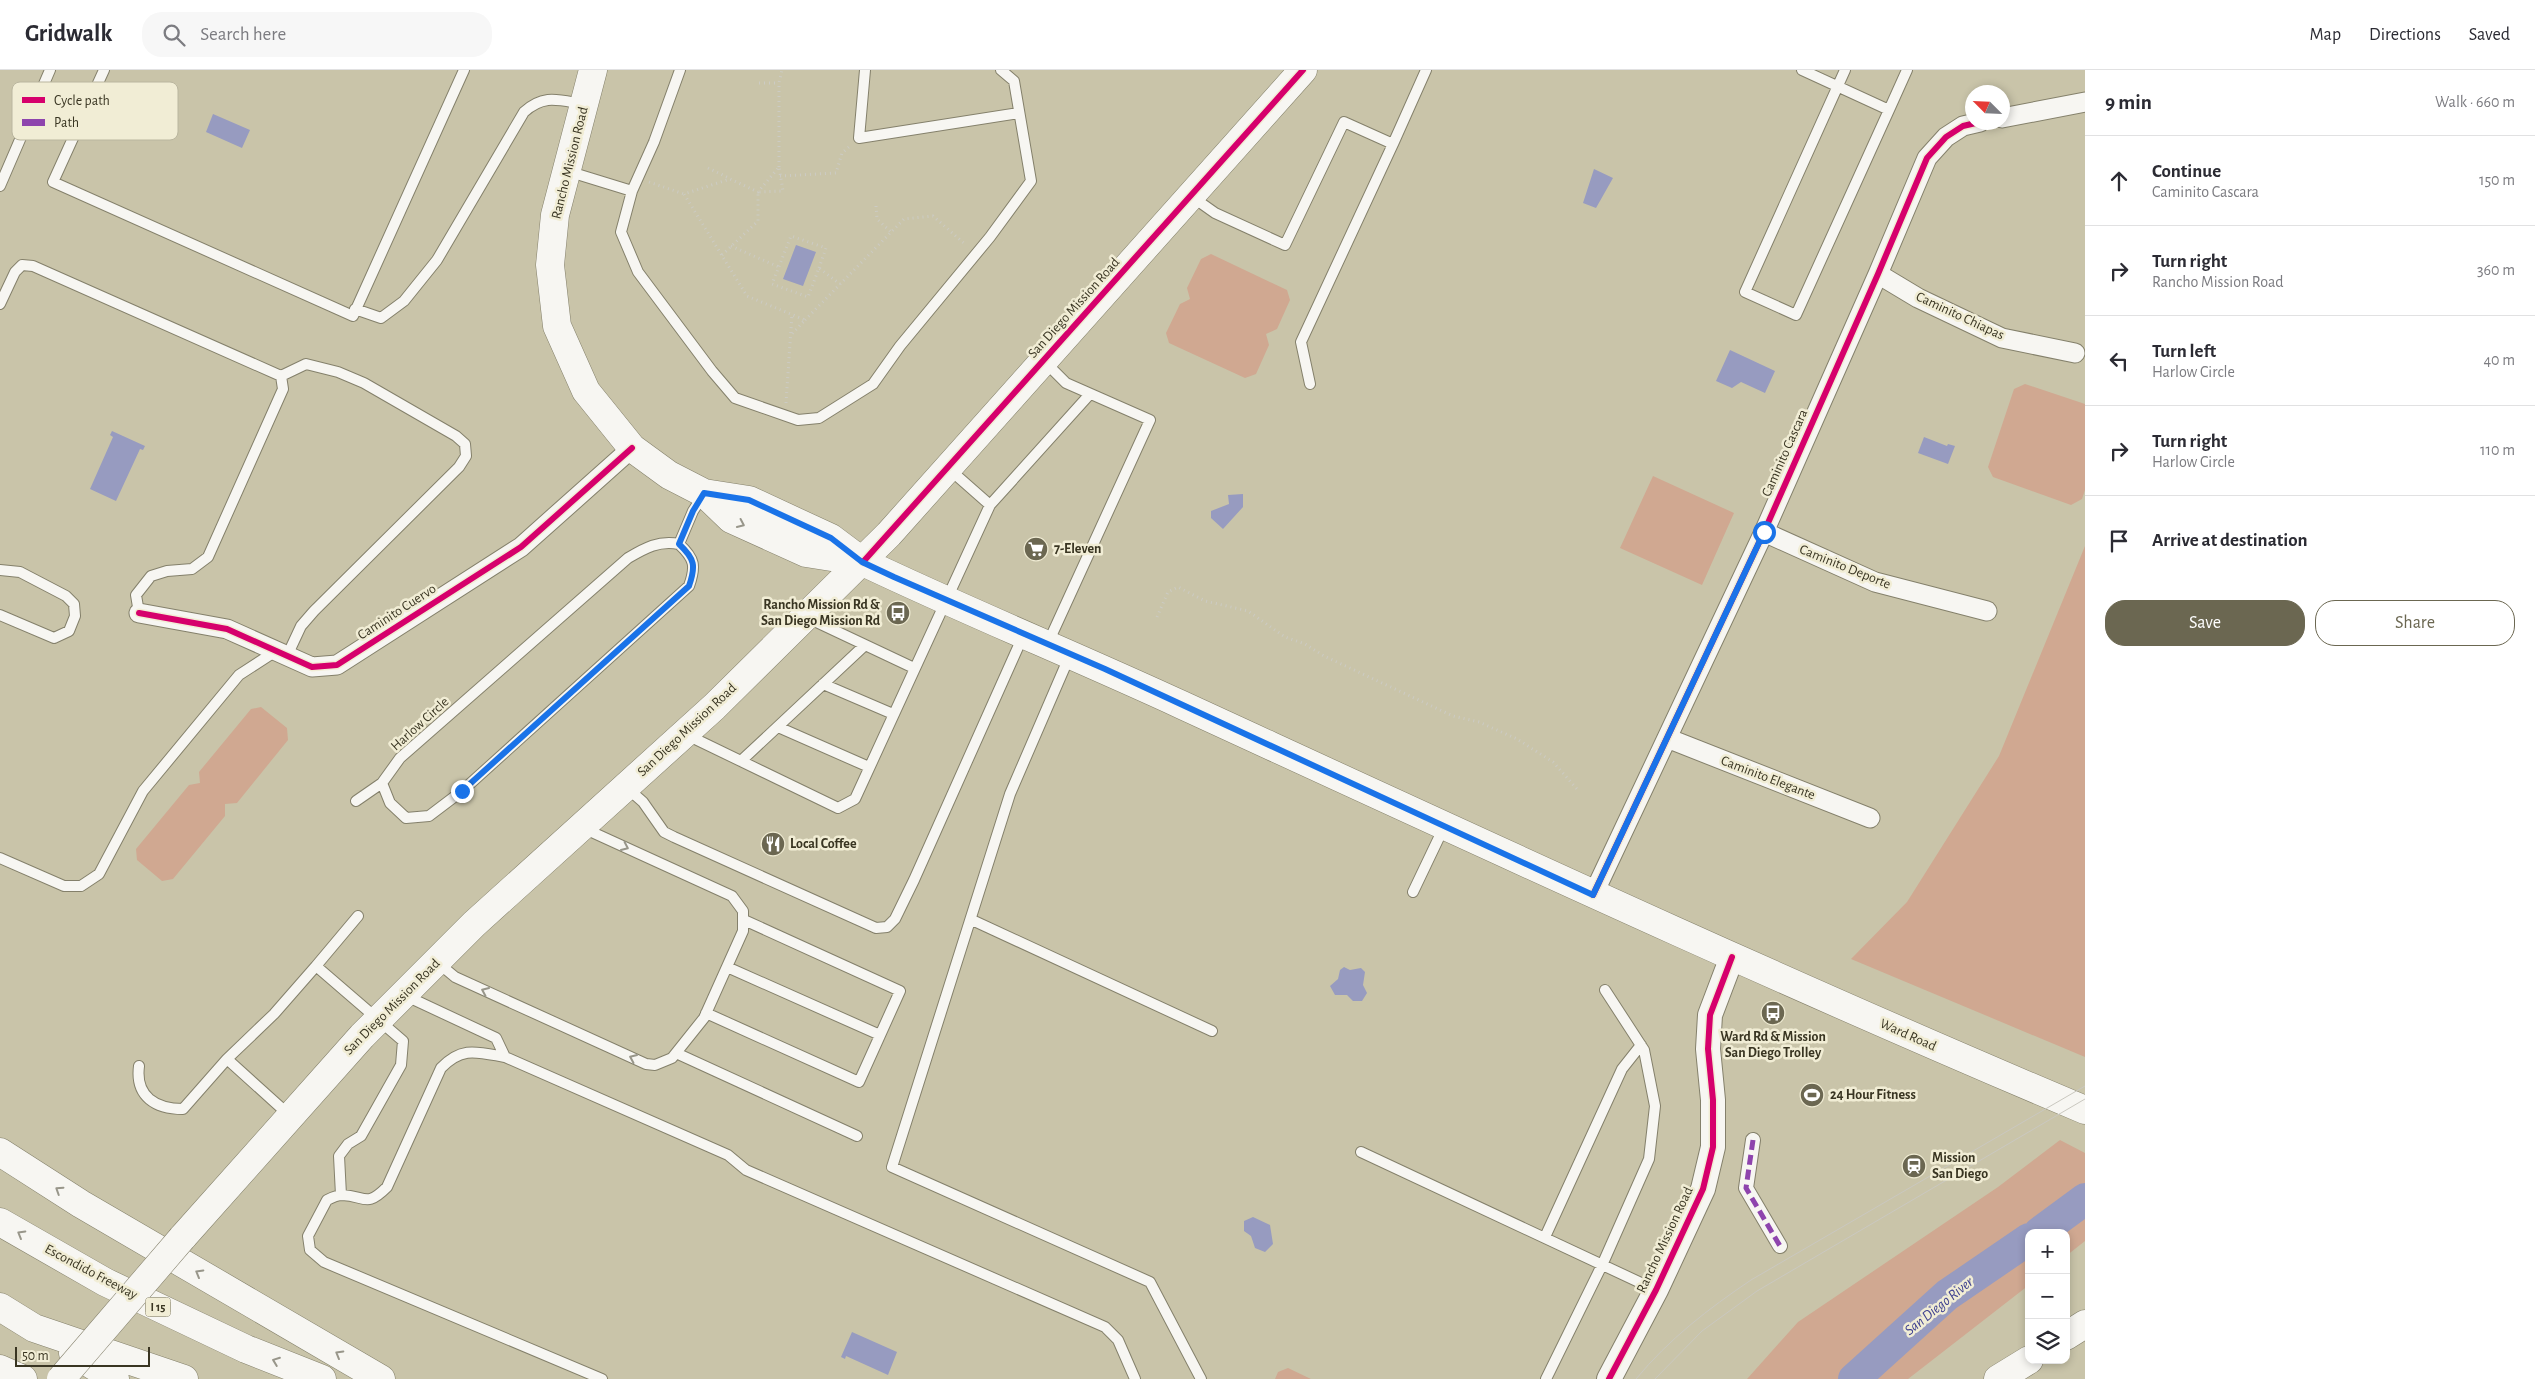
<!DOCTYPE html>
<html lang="en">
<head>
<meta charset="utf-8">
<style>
  body { margin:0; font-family:"Alegreya Sans",sans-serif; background:#f7f7f7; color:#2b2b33 }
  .controls { position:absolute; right:15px; bottom:15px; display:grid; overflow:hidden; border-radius:10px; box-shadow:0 2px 8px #0003 }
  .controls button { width:45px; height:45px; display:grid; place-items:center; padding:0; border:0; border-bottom:1px solid #e1e1e2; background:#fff; color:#2b2b33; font:25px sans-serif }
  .compass { position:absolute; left:1965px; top:15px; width:45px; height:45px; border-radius:50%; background:#fff; box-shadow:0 2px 8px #0003; rotate:294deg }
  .scale { position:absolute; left:15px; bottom:12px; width:135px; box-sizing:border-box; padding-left:5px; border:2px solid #393522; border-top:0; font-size:14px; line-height:18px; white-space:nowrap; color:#393522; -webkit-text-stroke:4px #f1edd5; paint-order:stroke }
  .stop { position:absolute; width:15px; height:15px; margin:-11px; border:4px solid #1a73e8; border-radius:50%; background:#fff }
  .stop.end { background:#1a73e8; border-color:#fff; box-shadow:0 1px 5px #0008 }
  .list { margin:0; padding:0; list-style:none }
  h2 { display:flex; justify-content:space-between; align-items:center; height:65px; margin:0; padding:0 20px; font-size:21px }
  h2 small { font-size:16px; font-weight:400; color:#7c7c81 }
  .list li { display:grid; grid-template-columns:32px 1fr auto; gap:15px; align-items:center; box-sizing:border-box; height:90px; padding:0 20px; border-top:1px solid #e1e1e2 }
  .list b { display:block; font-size:19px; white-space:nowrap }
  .list p { margin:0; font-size:16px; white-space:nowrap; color:#7c7c81 }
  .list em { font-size:16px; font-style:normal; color:#7c7c81 }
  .actions { display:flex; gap:10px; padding:15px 20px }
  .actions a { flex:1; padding:11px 0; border:1px solid #6b6751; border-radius:20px; text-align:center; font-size:18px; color:#6b6751 }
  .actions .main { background:#6b6751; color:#fff }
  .icon { flex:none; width:28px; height:28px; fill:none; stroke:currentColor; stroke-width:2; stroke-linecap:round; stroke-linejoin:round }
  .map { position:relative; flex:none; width:2085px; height:1309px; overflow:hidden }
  header { display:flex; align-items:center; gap:30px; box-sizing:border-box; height:70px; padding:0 25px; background:#fff; border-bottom:1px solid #e1e1e2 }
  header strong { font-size:24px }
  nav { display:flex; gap:28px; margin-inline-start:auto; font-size:18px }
  .search { width:350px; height:45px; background:#f7f7f7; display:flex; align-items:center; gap:12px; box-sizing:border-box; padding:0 18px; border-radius:20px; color:#7c7c81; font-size:19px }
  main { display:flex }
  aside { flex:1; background:#fff }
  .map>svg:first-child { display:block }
  .green { fill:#d0a891 }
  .water { fill:#979bc0 }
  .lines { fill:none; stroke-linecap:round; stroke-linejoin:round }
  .river { stroke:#979bc0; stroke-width:32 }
  .service-casing { stroke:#84806b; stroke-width:12 }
  .pedestrian-casing { stroke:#84806b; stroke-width:16 }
  .minor-casing { stroke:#84806b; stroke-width:21 }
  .tertiary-casing { stroke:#84806b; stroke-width:26 }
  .secondary-casing { stroke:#84806b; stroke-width:29 }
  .motorway-casing { stroke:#84806b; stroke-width:29 }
  .path { stroke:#cccbc3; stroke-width:3; stroke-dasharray:1 4; stroke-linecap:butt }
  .service { stroke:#f7f6f2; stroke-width:10 }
  .pedestrian { stroke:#f7f6f2; stroke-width:14 }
  .minor { stroke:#f7f6f2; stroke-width:19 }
  .tertiary { stroke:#f7f6f2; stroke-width:24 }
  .secondary { stroke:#f7f6f2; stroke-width:28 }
  .motorway { stroke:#f7f6f2; stroke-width:28 }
  .tram { stroke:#cac8c0; stroke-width:1 }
  .secondary-bridge-casing { stroke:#84806b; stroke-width:29; stroke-linecap:butt }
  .secondary-bridge { stroke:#f7f6f2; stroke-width:28 }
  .quiet { stroke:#8e44ad; stroke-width:5; stroke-dasharray:10 5; stroke-linecap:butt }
  .cycleway-casing { stroke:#f1edd5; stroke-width:9 }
  .cycleway { stroke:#d6006c; stroke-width:6 }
  .oneway { stroke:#98968a }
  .route { stroke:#1a73e8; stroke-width:6 }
  .labels { text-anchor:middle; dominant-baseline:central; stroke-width:5; stroke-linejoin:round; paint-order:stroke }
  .shield { fill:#f1edd5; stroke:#706c58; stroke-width:1 }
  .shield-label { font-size:12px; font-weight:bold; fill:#393522 }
  .street-label { font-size:14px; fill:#393522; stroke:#f1edd5 }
  .poi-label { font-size:14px; font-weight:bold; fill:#393522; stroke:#f1edd5; text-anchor:start }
  .water-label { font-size:15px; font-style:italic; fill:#3e408f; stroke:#f1edd5 }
  .key { fill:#f1edd5; stroke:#bab69f; stroke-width:1 }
  .key-label { font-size:14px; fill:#393522 }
</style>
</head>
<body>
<header>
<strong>Gridwalk</strong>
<div class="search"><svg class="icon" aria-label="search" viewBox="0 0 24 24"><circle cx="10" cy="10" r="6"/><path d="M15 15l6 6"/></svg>Search here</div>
<nav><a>Map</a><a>Directions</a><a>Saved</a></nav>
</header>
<main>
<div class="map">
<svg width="2085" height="1309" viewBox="0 0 2085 1309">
  <rect width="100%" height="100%" fill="#c9c4a9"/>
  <!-- green -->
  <path class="green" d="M1211 184 1287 220 1290 230 1277 259 1266 264 1269 275 1256 304 1245 308 1169 273 1166 263 1180 234 1190 229 1187 218 1201 189Z
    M2025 314 2085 334V420L2082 429 2071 435 1993 407 1988 397 2014 319Z
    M1653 406 1734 443 1702 515 1620 478Z
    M2085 476V987L1851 889 1907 832 1999 686Z
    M261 637 287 658 288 670 237 733 225 734V746L173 809 162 811 137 790 136 779 189 715 200 713 199 702 251 639Z
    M2060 1070 2085 1083V1171L2066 1186V1163H2029V1215L1908 1309H1747L1798 1252 1998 1117Z
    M1288 1298 1311 1309H1275L1278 1302Z"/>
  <!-- water -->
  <path class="water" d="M213 44 250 60 242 78 206 62Z
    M1594 99 1613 108 1596 138 1583 133Z
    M796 175 816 182 803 216 783 209Z
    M1730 280 1775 301 1765 323 1741 312 1732 318 1716 311Z
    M112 361 145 376 143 380 140 379 116 431 90 419 113 367 110 365Z
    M1924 367 1947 376 1948 374 1955 376 1948 394 1918 383Z
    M1243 424V437L1223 459 1211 448V441L1229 434 1228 425Z
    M1344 897 1350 900 1361 898 1365 902 1363 915 1367 923 1362 931H1353L1347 925H1335L1330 916 1338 909 1340 900Z
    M1253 1147 1270 1155 1273 1174 1265 1182 1255 1178 1251 1166 1244 1161V1151Z
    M852 1262 897 1282 888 1305 846 1286 845 1289 841 1287Z"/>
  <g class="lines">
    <!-- river -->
    <path class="river" d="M2039 1163 2085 1129
      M1854 1309 1947 1225 2029 1169"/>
    <!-- service casing -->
    <g class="service-casing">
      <path id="service" d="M104 0 53 112 353 246 464 0
        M680 0 654 72 632 121 621 162 638 202 712 301 735 328 798 350 819 348 873 314 900 276 990 167 1031 111 1014 11 1001 0
        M865 0 859 68 1019 43
        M1802 0 1889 40 1907 0
        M1845 0 1745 222 1796 245 1889 40
        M1393 74 1426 0
        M567 101 632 121
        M0 116 50 0
        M1191 126 1215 143 1285 175 1344 52 1393 74 1301 272 1310 314
        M0 234 15 202 22 195 33 196 281 306 283 319 208 487 192 499 167 501 151 506 136 525 139 543
        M355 239 381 248 404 231 437 190 524 42C544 24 558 30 583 34
        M1044 291 1066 313 1150 350 1048 573
        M281 306 306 294 338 302 364 313 456 366 465 374 466 386 459 397 314 541 301 556 287 586
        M948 398 990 435 1090 324
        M679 474C695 489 696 496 689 516L462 721 429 746 406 748 390 733 382 713 400 688 628 488C645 478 659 470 679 474L693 441 704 424
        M0 500 20 502 66 526 74 534 75 546 69 561 54 568 0 545
        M808 548 914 598
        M1070 585 1010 724 892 1097 1150 1212 1201 1309
        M823 614 893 644
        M778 657 869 697
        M687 665 838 738 855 729 990 435
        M741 691 865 575
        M626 717 643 732 664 762 674 767 876 858 887 857 895 849 914 810 1023 566
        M356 731 382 713
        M0 788 64 816H81L99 804 143 721 239 605 276 581
        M1413 822 1444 757
        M972 850 1212 961
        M437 892 455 907 646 994 655 995 672 988 704 948 743 861V841L732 826 583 758
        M316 896 358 846
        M727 897 880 965
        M404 925 496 968 505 987
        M706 943 859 1012 900 921 744 850
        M676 983 857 1066
        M227 989 274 944 316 896 403 971 401 995 361 1066 348 1074 339 1086 341 1125
        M139 996C135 1027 156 1039 183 1039L227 989 289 1045
        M1361 1082 1656 1220
        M1545 1167 1622 999 1641 975
        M602 1309 324 1192 310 1180 308 1166 327 1130C331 1128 338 1125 342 1125 366 1126 366 1138 387 1117L441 998C462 976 477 982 505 987L728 1085 746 1100 1105 1257 1118 1270 1135 1309
        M1546 1309 1603 1193 1649 1089 1655 1036 1644 980 1605 920"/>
    </g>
    <!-- pedestrian casing -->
    <g class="pedestrian-casing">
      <path id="pedestrian" d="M1753 1070 1746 1118 1780 1176"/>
    </g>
    <!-- minor casing -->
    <g class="minor-casing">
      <path id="minor" d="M2002 48 2085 32
        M1878 204 1918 228 2002 268 2075 283
        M1764 462 1875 512 1987 541
        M139 543 227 559 312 597 337 595 521 477 632 378
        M1667 668 1870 748
        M1593 825 1764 462 1878 204 1927 88 1946 67 1963 56 1980 52"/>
    </g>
    <!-- tertiary casing -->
    <g class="tertiary-casing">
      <path id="tertiary" d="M1609 1309 1656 1220 1703 1119 1713 1077V1030L1708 979 1710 945 1732 887"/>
    </g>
    <!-- secondary casing -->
    <g class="secondary-casing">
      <path id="secondary" d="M593 0 555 145 550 195 557 256 586 321 632 378 669 405 704 423 731 449 806 483 863 492 831 468 749 430 704 423
        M863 492C968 542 1076 586 1182 635 1482 773 1781 912 2085 1040
        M182 1168 362 966 474 854 714 637 889 464 1303 0
        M2066 1266 2085 1254
        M1998 1309 2029 1290"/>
    </g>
    <!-- motorway casing -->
    <g class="motorway-casing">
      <path id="motorway" d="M0 1082 81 1134 381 1309
        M0 1152 105 1212 246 1279 322 1309
        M0 1237 34 1258 184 1309
        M73 1283 115 1309
        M0 1299 23 1309"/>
    </g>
    <!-- path -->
    <path class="path" d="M759 13H779
      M779 97V13L782 0
      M708 98 729 108
      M780 106 836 103 842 83 850 76
      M649 112 684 124
      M876 136 877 149 891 162
      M731 176 779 197
      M722 185 758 151V122L783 121 779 97 758 122 730 109 684 124 747 226 805 250 790 266
      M819 198 826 178 791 166 772 214 808 227 819 198 840 214
      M805 250 904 149 933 146 966 175
      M786 333 792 244
      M1157 547 1168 522 1178 517 1205 531 1248 541 1285 567 1305 574 1324 586 1453 646 1479 652 1517 669 1553 692 1577 719"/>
    <!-- service -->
    <use href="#service" class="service"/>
    <!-- pedestrian -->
    <use href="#pedestrian" class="pedestrian"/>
    <!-- minor -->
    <use href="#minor" class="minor"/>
    <!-- tertiary -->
    <use href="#tertiary" class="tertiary"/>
    <!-- secondary -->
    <use href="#secondary" class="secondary"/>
    <!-- motorway -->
    <use href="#motorway" class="motorway"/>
    <!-- tram -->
    <path class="tram" d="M1636 1309C1669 1269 1708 1239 1751 1210L2085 1016
      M1655 1309 1702 1261 1757 1221 2085 1029"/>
    <!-- secondary-bridge casing -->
    <g class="secondary-bridge-casing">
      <path id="secondary-bridge" d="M61 1309 182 1168"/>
    </g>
    <!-- secondary-bridge -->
    <use href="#secondary-bridge" class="secondary-bridge"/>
    <!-- quiet -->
    <path class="quiet" d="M1753 1070 1746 1118 1780 1176"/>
    <!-- cycleway casing -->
    <g class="cycleway-casing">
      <path id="cycleway" d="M863 492 1303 0
        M139 543 227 559 312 597 337 595 521 477 632 378
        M1593 825 1764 462 1878 204 1927 88 1946 67 1963 56 1980 52
        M1609 1309 1656 1220 1703 1119 1713 1077V1030L1708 979 1710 945 1732 887"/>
    </g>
    <!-- cycleway -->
    <use href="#cycleway" class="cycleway"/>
  </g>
  <!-- one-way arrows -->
  <defs><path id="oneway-chevron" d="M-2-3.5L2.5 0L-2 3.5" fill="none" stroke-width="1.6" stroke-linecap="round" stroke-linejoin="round" transform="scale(1.25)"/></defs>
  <g class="oneway">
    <use href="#oneway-chevron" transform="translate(741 454) rotate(25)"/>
    <use href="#oneway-chevron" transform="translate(625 777) rotate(25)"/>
    <use href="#oneway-chevron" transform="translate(485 921) rotate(-156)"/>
    <use href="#oneway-chevron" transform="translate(633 988) rotate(-156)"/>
    <use href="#oneway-chevron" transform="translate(59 1120) rotate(-147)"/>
    <use href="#oneway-chevron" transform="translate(21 1164) rotate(-150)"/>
    <use href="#oneway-chevron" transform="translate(199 1203) rotate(-150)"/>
    <use href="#oneway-chevron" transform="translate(339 1284) rotate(-150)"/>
    <use href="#oneway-chevron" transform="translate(276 1291) rotate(-159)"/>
  </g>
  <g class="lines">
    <!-- route -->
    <path class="route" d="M462 721 689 516C696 496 695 489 679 474L693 441 704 423 749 430 831 468 862 492 894 507 1105 599 1593 825 1764 462"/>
  </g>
  <!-- icons -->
  <defs>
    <g id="supermarket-disc" transform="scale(1.25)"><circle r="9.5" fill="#6b6751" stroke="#f1edd5"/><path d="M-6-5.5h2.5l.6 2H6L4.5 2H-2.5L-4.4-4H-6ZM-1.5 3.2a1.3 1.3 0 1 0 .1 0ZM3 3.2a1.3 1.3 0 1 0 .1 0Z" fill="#fff"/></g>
    <g id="bus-disc" transform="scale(1.25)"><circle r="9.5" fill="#6b6751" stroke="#f1edd5"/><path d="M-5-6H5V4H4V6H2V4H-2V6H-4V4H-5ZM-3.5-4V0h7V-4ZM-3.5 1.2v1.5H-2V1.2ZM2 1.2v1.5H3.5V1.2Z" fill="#fff"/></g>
    <g id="restaurant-disc" transform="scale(1.25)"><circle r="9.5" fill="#6b6751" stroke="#f1edd5"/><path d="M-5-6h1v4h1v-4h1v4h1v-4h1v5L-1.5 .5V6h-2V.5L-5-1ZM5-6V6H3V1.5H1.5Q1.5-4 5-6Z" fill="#fff"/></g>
    <g id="stadium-disc" transform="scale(1.25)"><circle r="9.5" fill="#6b6751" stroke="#f1edd5"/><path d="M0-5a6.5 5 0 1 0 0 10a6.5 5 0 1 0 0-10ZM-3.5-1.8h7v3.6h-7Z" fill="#fff"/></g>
    <g id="station-disc" transform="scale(1.25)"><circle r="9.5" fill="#6b6751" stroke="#f1edd5"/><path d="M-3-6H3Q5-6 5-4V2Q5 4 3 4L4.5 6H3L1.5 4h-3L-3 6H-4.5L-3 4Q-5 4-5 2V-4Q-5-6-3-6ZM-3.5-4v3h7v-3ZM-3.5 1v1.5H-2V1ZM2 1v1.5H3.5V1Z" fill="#fff"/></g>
  </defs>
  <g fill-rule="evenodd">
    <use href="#supermarket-disc" x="1036" y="479"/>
    <use href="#bus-disc" x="898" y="543"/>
    <use href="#restaurant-disc" x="773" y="774"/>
    <use href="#bus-disc" x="1773" y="943"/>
    <use href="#stadium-disc" x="1812" y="1025"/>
    <use href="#station-disc" x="1914" y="1096"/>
  </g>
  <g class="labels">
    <!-- shield labels -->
    <rect class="shield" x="145.5" y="1227.5" width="25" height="19" rx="4"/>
    <g class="shield-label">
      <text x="158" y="1237">I 15</text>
    </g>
    <!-- street labels -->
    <g class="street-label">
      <text transform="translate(570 93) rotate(-76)">Rancho Mission Road</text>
      <text transform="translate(1074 238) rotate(-48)">San Diego Mission Road</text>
      <text transform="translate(1960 246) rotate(25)">Caminito Chiapas</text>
      <text transform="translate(1785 383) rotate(-66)">Caminito Cascara</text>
      <text transform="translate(1845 497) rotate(22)">Caminito Deporte</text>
      <text transform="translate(397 542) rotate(-33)">Caminito Cuervo</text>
      <text transform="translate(420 654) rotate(-42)">Harlow Circle</text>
      <text transform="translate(687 660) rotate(-43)">San Diego Mission Road</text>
      <text transform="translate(1768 708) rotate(21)">Caminito Elegante</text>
      <text transform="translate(392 937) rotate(-45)">San Diego Mission Road</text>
      <text transform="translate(1908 965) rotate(24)">Ward Road</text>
      <text transform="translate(1665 1170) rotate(-65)">Rancho Mission Road</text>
      <text transform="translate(91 1202) rotate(28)">Escondido Freeway</text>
    </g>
    <!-- poi labels -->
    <g class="poi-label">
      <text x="1054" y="479">7-Eleven</text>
      <text x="880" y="535" text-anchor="end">Rancho Mission Rd &amp;<tspan x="880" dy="16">San Diego Mission Rd</tspan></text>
      <text x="790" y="774">Local Coffee</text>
      <text x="1773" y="967" text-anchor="middle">Ward Rd &amp; Mission<tspan x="1773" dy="16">San Diego Trolley</tspan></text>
      <text x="1830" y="1025">24 Hour Fitness</text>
      <text x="1932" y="1088">Mission<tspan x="1932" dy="16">San Diego</tspan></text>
    </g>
    <!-- water labels -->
    <g class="water-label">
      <text transform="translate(1939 1236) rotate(-39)">San Diego River</text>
    </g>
  </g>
  <!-- legend -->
  <rect x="12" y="12" width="166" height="58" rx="8" class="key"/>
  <rect x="22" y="27" width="23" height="6" fill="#d6006c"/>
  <rect x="22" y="49" width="23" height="7" fill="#8e44ad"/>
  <g class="key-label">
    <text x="54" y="35">Cycle path</text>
    <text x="54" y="57">Path</text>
  </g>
</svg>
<div class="controls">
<button>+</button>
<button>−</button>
<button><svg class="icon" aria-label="layers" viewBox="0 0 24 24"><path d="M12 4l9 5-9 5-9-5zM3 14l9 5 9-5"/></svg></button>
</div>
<svg class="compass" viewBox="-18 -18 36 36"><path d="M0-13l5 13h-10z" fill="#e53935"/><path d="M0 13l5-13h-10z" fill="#7c7c81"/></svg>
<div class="scale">50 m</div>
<div class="stop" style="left:1764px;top:462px"></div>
<div class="stop end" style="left:462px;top:721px"></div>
</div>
<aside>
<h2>9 min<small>Walk · 660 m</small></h2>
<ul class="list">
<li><svg class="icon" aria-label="ahead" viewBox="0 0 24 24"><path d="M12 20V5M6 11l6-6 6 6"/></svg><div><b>Continue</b><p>Caminito Cascara</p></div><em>150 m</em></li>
<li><svg class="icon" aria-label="right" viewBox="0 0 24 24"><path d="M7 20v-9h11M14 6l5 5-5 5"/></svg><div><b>Turn right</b><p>Rancho Mission Road</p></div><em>360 m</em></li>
<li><svg class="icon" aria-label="left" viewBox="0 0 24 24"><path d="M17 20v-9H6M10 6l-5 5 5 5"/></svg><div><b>Turn left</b><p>Harlow Circle</p></div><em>40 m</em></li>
<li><svg class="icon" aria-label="right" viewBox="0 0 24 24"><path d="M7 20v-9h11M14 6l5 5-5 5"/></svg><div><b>Turn right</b><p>Harlow Circle</p></div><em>110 m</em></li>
<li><svg class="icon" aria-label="arrive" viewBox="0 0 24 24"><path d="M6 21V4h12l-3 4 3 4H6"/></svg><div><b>Arrive at destination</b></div></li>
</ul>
<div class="actions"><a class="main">Save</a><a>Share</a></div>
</aside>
</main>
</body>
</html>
